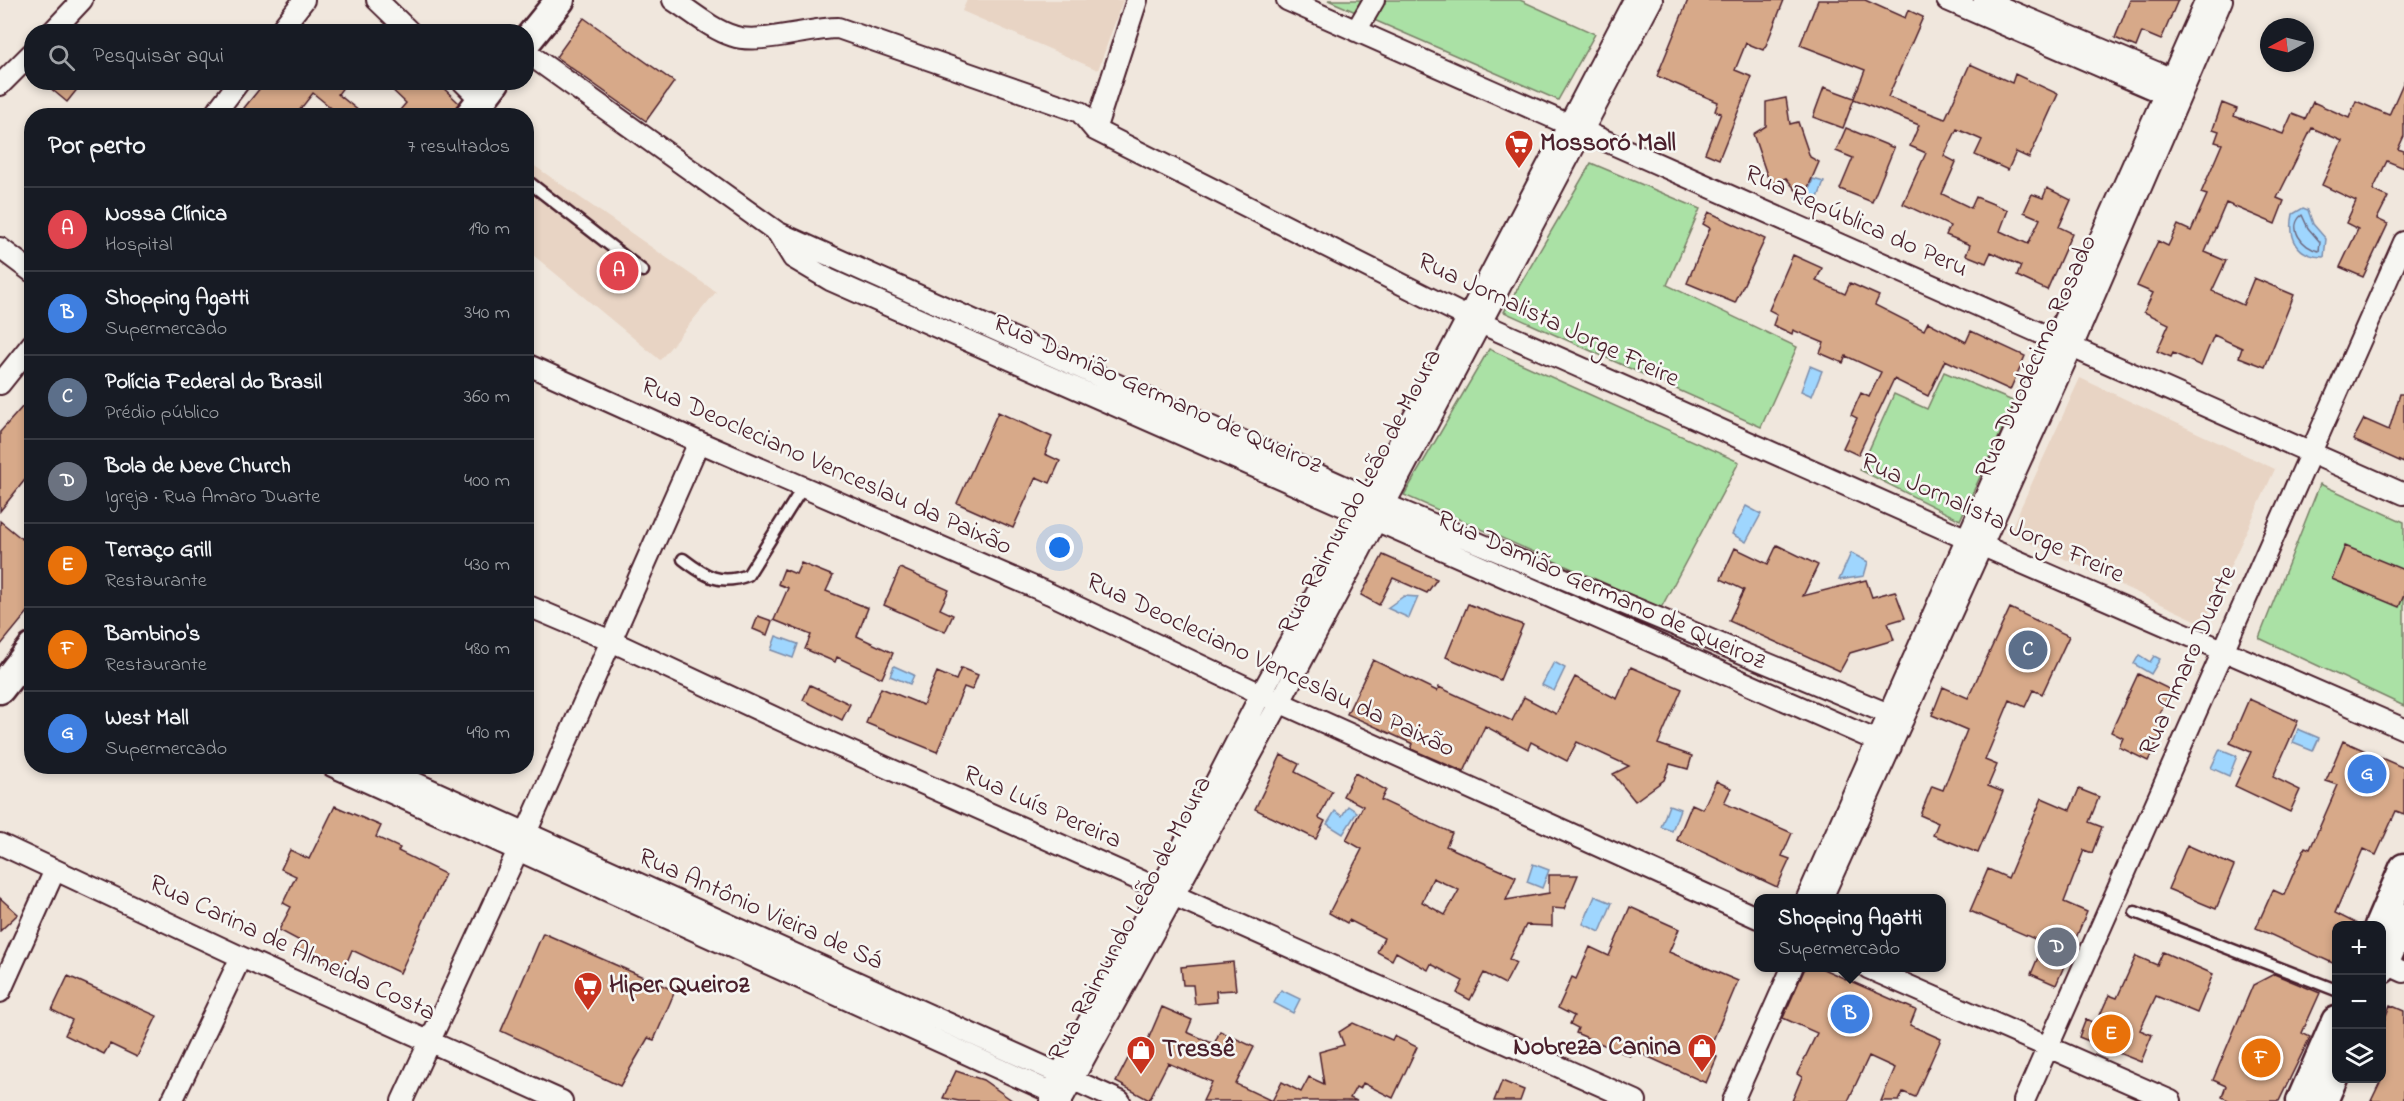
<!DOCTYPE html>
<html lang="pt">
<head>
<meta charset="utf-8">
<style>
  body { margin:0; font-family:"Indie Flower",sans-serif; background:#242831; color:#f1f3f6 }
  .controls { position:absolute; right:18px; bottom:18px; display:grid; overflow:hidden; border-radius:12px; box-shadow:0 3px 9px #0003 }
  .controls button { width:54px; height:54px; display:grid; place-items:center; padding:0; border:0; border-bottom:2px solid #363941; background:#171b24; color:#f1f3f6; font:30px sans-serif }
  .compass { position:absolute; left:2260px; top:18px; width:54px; height:54px; border-radius:50%; background:#171b24; box-shadow:0 3px 9px #0003; rotate:263deg }
  .you { position:absolute; left:1060px; top:548px; width:21px; height:21px; margin:-15px; border:4px solid #fff; border-radius:50%; background:#1a73e8; box-shadow:0 0 0 9px #1a73e833 }
  .badge { display:grid; place-items:center; width:39px; height:39px; border-radius:50%; background:#c8321e; color:#fff; font-size:20px; font-weight:700 }
  .pin { position:absolute; translate:-50% -50%; border:3px solid #fff; box-shadow:0 2px 6px #0006 }
  .popup { position:absolute; left:1754px; top:894px; width:192px; height:78px; box-sizing:border-box; display:grid; place-content:center; border-radius:12px; background:#171b24; filter:drop-shadow(0 2px 4px #0005); font-size:20px; white-space:nowrap; color:#9ea1a6 }
  .popup b { font-size:22px; color:#f1f3f6 }
  .popup::after { content:''; position:absolute; left:50%; top:100%; margin-left:-12px; border:12px solid transparent; border-top-color:#171b24 }
  .list { margin:0; padding:0; list-style:none }
  h2 { display:flex; justify-content:space-between; align-items:center; height:78px; margin:0; padding:0 24px; font-size:26px }
  h2 small { font-size:20px; font-weight:400; color:#9ea1a6 }
  .list li { display:grid; grid-template-columns:39px 1fr auto; gap:18px; align-items:center; box-sizing:border-box; height:84px; padding:0 24px; border-top:2px solid #363941 }
  .list b { display:block; font-size:22px; white-space:nowrap }
  .list p { margin:0; font-size:20px; white-space:nowrap; color:#9ea1a6 }
  .list em { font-size:20px; font-style:normal; color:#9ea1a6 }
  .icon { flex:none; width:33px; height:33px; fill:none; stroke:currentColor; stroke-width:2; stroke-linecap:round; stroke-linejoin:round }
  .map { position:relative; flex:none; width:2404px; height:1101px; overflow:hidden }
  .search { position:absolute; background:#171b24; box-shadow:0 3px 9px #0003; left:24px; top:24px; width:510px; height:66px; display:flex; align-items:center; gap:15px; box-sizing:border-box; padding:0 21px; border-radius:24px; color:#9ea1a6; font-size:22px }
  .panel { position:absolute; background:#171b24; box-shadow:0 3px 9px #0003; left:24px; top:108px; width:510px; height:666px; border-radius:24px }
  .map>svg:first-child { display:block }
  .built { fill:#e8d4c4 }
  .green { fill:#aae1a5; stroke:#7a8068; stroke-width:1.5 }
  .water { fill:#9fd6fe; stroke:#7d8daa; stroke-width:1.5 }
  .lines { fill:none; stroke-linecap:round; stroke-linejoin:round }
  .shore { stroke:#6c687f; stroke-width:1.5 }
  .building { fill:#d7a989; stroke:#4a1f2b; stroke-width:1.5; fill-rule:evenodd }
  .lane-casing { stroke:#4a1f2b; stroke-width:15 }
  .street-casing { stroke:#4a1f2b; stroke-width:24 }
  .secondary-casing { stroke:#4a1f2b; stroke-width:33 }
  .lane { stroke:#f6f6f2; stroke-width:10 }
  .street { stroke:#f6f6f2; stroke-width:20 }
  .secondary { stroke:#f6f6f2; stroke-width:28 }
  .labels { text-anchor:middle; dominant-baseline:central; stroke-width:5; stroke-linejoin:round; paint-order:stroke }
  .poi-label { font-size:26px; font-weight:bold; fill:#4a1f2b; stroke:#f6f6f2; text-anchor:start }
  .street-label { font-size:26px; fill:#4a1f2b; stroke:#f6f6f2 }
</style>
</head>
<body>
<div class="map">
<svg width="2404" height="1101" viewBox="0 0 2404 1101">
  <rect width="100%" height="100%" fill="#f0e7dd"/>
  <filter id="ink" filterUnits="userSpaceOnUse"><feTurbulence type="fractalNoise" baseFrequency=".0167" numOctaves="2"/><feDisplacementMap in="SourceGraphic" scale="12" xChannelSelector="R" yChannelSelector="G"/><feConvolveMatrix kernelMatrix="1 2 1 2 8 2 1 2 1" color-interpolation-filters="sRGB"/></filter>
  <g filter="url(#ink)">
    <!-- built -->
    <path class="built" d="M967 0H1123L1098 70 962 11Z
      M526 160 716 292 660 360 527 250Z
      M2080 378 2275 469 2204 624 2009 533Z"/>
    <!-- green -->
    <path class="green" d="M1328 0H1520L1595 34 1558 100Z
      M1591 163 1700 209 1667 285 1797 347 1761 427 1504 312Z
      M1489 349 1739 462 1661 608 1404 495Z
      M1944 372 2015 402 1960 520 1860 470 1894 394 1927 409Z
      M2320 484 2404 522V706L2259 638Z"/>
    <!-- water -->
    <path class="water" d="M1813 179 1824 182 1816 203 1806 199Z
      M2303 208 2308 210 2313 224 2326 239 2324 257C2297 257 2288 238 2293 214Z
      M1810 366 1822 371 1812 396 1801 391Z
      M1746 506 1761 514 1746 542 1732 534Z
      M1851 553 1868 562 1864 576 1839 580Z
      M1404 596 1418 597 1409 618 1387 608Z
      M776 636 798 644 793 658 771 650Z
      M2139 655 2150 662 2154 656 2160 659 2151 674 2134 664Z
      M1554 662 1565 668 1554 691 1542 685Z
      M894 666 914 675 910 684 890 676Z
      M2298 729 2319 738 2313 751 2293 743Z
      M2220 749 2237 756 2229 776 2211 768Z
      M1669 805 1680 809 1672 831 1661 827Z
      M1348 806 1357 812 1343 834 1327 824 1335 811 1342 816Z
      M1533 864 1549 870 1542 888 1527 882Z
      M1595 896 1612 903 1600 932 1583 924Z
      M1281 990 1300 999 1293 1013 1274 1003Z"/>
    <g class="lines">
      <!-- shore -->
      <path class="shore" d="M2302 215 2308 228 2320 242 2319 251C2302 248 2287 227 2302 215Z"/>
    </g>
    <!-- building -->
    <path class="building" d="M1688 0H1784L1765 48V46L1763 50 1746 43 1735 70 1752 77 1719 159 1705 153 1721 113 1715 111 1718 102 1657 76Z
      M1818 0H1865L1905 18 1908 10 1923 17 1888 97 1945 119 1970 64 2012 83 2015 74 2058 94 2029 158 2016 152 2008 170 1975 155 1982 140 1957 129 1944 156 1956 162 1942 194 1971 208 1976 197 2008 210 2000 231 2028 244 2040 219 2024 212 2032 194 2043 198 2047 188 2071 200 2059 227 2072 233 2047 290 2017 276 2021 266 1991 252 1986 263 1966 255 1970 245 1946 235 1950 226 1903 204 1926 153 1910 146 1919 125 1854 99 1843 128 1813 117 1824 87 1854 98 1865 70 1800 45Z
      M2130 0H2178L2161 40 2142 32 2136 47 2115 38Z
      M584 18 674 82 646 121 556 57Z
      M2404 81V136L2398 149 2404 151V168L2387 161 2373 190 2388 197 2377 219 2388 224 2363 277 2340 267 2358 229 2346 223 2356 201 2322 185 2342 141 2312 128 2277 198 2284 201 2275 224 2226 203 2205 252 2226 261 2212 291 2243 305 2254 278 2294 295 2265 367 2239 357 2242 348 2214 335 2201 366 2173 353 2171 357 2157 351 2169 324 2144 312 2153 293 2137 286 2158 241 2168 246 2178 225 2191 231 2207 195 2201 193 2222 144 2215 142 2219 131 2213 129 2222 103 2237 109 2234 116 2283 134 2292 114 2305 119 2313 102 2349 118 2356 101 2389 115Z
      M43 82H83L67 102Z
      M265 82H347L338 94 365 116H341L313 93 295 116H253L244 108Z
      M384 82H437L459 103 448 116H395L406 103Z
      M1786 98 1790 124 1798 122 1810 157 1819 162 1803 199 1786 178 1770 184 1753 134 1766 126V102Z
      M1846 128 1894 148 1872 202 1840 189 1853 158 1836 151Z
      M1709 212 1765 239 1735 303 1687 283 1710 228 1703 224Z
      M1793 255 1822 268 1816 281 1845 294 1850 283 1879 296 1875 305 1924 330 1928 322 1966 342 1971 331 2025 356 2010 390 1945 360 1928 396 1894 379 1858 455 1843 448 1857 418 1851 415 1861 393 1869 397 1881 372 1846 356 1843 363 1820 353 1824 343 1793 330 1792 334 1773 325 1777 314 1769 310Z
      M2400 394H2404V463L2353 440 2364 419 2389 430Z
      M32 396V471L0 511V432Z
      M998 412 1052 437 1045 454 1060 461 1050 483 1036 477 1013 528 957 503Z
      M0 521 22 539 32 527V607L0 646Z
      M1777 545 1818 565 1803 596 1866 580 1872 597 1895 591 1905 618 1888 623 1894 640 1850 653 1840 671 1729 621 1744 590 1721 579 1735 548 1768 564Z
      M2345 546 2404 570V595L2399 607 2332 579Z
      M1383 555 1437 579 1427 593 1393 578 1379 605 1361 595Z
      M801 563 833 576 826 591 868 608 857 636 893 653 882 678 837 657 835 662 805 649 811 635 774 620 788 588 778 584 784 569 796 574Z
      M900 568 949 590 940 609 953 615 945 632 884 605Z
      M1468 604 1523 625 1500 680 1446 657Z
      M2010 608 2069 636 2042 694 2033 690 2025 707 2010 700 1985 760 1997 765 1988 786 2003 792 1978 853 1933 835 1938 823 1920 815 1932 786 1943 790 1967 730 1932 715 1943 687 1968 698Z
      M758 616 772 621 767 635 753 629Z
      M1373 660 1437 691 1439 687 1512 721 1524 697 1556 714 1575 677 1617 699 1631 667 1682 689 1658 744 1692 756 1688 769 1670 764 1664 780 1635 801 1613 774 1629 766 1577 742 1567 761 1531 742 1528 749 1485 726 1464 772 1411 749 1413 744 1347 714Z
      M961 668 978 675 972 690 964 687 937 752 866 723 881 688 923 705 937 672 956 680Z
      M2138 674 2171 690 2156 722 2165 726 2148 761 2119 747 2123 738 2111 732Z
      M810 685 850 704 842 720 803 700Z
      M2249 699 2298 721 2273 777 2300 790 2290 812 2235 786 2251 752 2230 743Z
      M2343 741 2404 768V814L2396 811 2376 855 2363 849 2335 913 2361 926H2337V965L2256 928 2273 890 2284 895 2305 847 2310 849 2338 785 2326 781Z
      M1281 755 1299 764 1295 772 1332 791 1319 818 1325 821 1316 839 1255 809Z
      M1355 773 1386 790 1381 800 1452 833 1446 846 1516 877 1506 900 1549 893V875H1578L1564 909 1552 908V926L1526 925 1509 959 1516 963 1505 984 1484 973 1470 1000 1457 993 1463 981 1431 964 1428 970 1396 952 1392 960 1377 952 1384 938 1349 920 1347 923 1329 913 1362 849 1346 840 1363 806 1343 796ZM1433 878 1459 890 1445 915 1422 902Z
      M1716 781 1731 788 1724 803 1792 833 1782 856 1790 859 1777 887 1677 840 1692 804 1703 809Z
      M2079 789 2099 797 2089 822 2102 827 2092 853 2084 850 2064 902 2087 912 2056 985 2031 974 2044 943 1970 911 1988 869 2008 878 2042 798 2070 810Z
      M335 806 381 826 376 837 400 848 398 851 445 874 400 973 352 950 343 971 296 948 300 941 279 930 291 907 283 903 296 876 281 869 290 850 309 859Z
      M2187 845 2234 866 2216 909 2168 889Z
      M0 898 18 914 0 931Z
      M1630 907 1679 929 1669 952 1738 981 1708 1052 1717 1057 1706 1083 1633 1050 1630 1056 1576 1033 1578 1028 1570 1024 1574 1016 1558 1008 1572 977 1576 979 1590 947 1609 956Z
      M543 933 675 991 654 1040 648 1038 620 1086 501 1031Z
      M2163 952 2213 974 2197 1013 2156 996 2140 1030 2152 1035 2141 1062 2079 1037 2086 1019 2096 1024 2109 995 2117 998 2136 956 2157 965Z
      M1233 962 1236 990 1216 991 1217 1002 1195 1004 1193 985H1183L1181 967Z
      M1805 968H1821L1916 1010 1910 1025 1941 1039 1915 1097 1903 1092 1899 1101H1881L1895 1068 1869 1056 1848 1101H1792L1802 1077 1797 1074 1817 1033 1783 1018Z
      M2274 974 2320 993 2302 1033 2310 1037 2279 1101H2230L2222 1097 2226 1086 2213 1080 2253 985Z
      M68 976 157 1016 137 1057 110 1044 104 1054 65 1035 72 1020 52 1010Z
      M2390 1005 2404 1011V1101H2371L2382 1078V1026Z
      M1162 1007 1192 1020 1187 1032 1214 1044 1220 1031 1254 1047 1236 1084 1272 1101 1282 1082 1301 1092 1309 1077 1324 1084 1319 1052 1344 1045 1339 1032 1353 1023 1392 1040 1394 1036 1417 1047 1393 1098 1363 1083 1360 1089 1356 1087 1350 1098 1357 1101H1203L1212 1082 1168 1063 1149 1100 1116 1082 1132 1051 1141 1056Z
      M956 1071 983 1080 1013 1101H959L943 1098Z
      M1502 1081 1524 1090 1520 1101H1494Z"/>
    <g class="lines">
      <!-- lane casing -->
      <g class="lane-casing">
        <path id="lane" d="M526 180 643 271
          M683 559C705 576 720 586 748 575L803 487
          M2135 912 2336 990"/>
      </g>
      <!-- street casing -->
      <g class="street-casing">
        <path id="street" d="M377 0 410 32
          M673 0C692 12 711 29 733 36 757 45 809 28 838 28L1080 112 1095 130 1467 317 1967 539 2404 729
          M1287 0 2404 494
          M1947 0 2176 99
          M1984 0 2182 83
          M1356 31 1374 0
          M52 32 82 0
          M279 32 304 0
          M526 52 777 232 1370 498 1903 720
          M463 82 481 100
          M0 85 32 53
          M213 116 239 82
          M1095 130 1137 0
          M777 232 793 258 830 280 1891 747
          M0 248 32 272
          M526 364 699 442 1050 594 1261 694 1758 918
          M0 384 32 344
          M526 605 611 641 791 725 1636 1101
          M332 766 1062 1097
          M378 766 1120 1101
          M0 844 241 957 562 1101
          M1807 898 2206 0
          M1822 898 2072 347 2222 0
          M2384 963 2404 972
          M1868 968 2171 1101
          M0 992 55 870
          M172 1101 241 957
          M402 1101 526 833 699 442
          M1050 1101V1092L1160 890 1261 694 1450 351 1634 0
          M1061 1101 1280 702 1652 0
          M1733 1101 1792 968
          M2024 1101 2404 242"/>
      </g>
      <!-- secondary casing -->
      <g class="secondary-casing">
        <path id="secondary" d="M526 42 560 0
          M469 116 495 82
          M0 689 32 648
          M2379 926 2404 868
          M2382 969 2404 918
          M2301 1101 2336 1021
          M2323 1101 2336 1071"/>
      </g>
      <!-- lane -->
      <use href="#lane" class="lane"/>
      <!-- street -->
      <use href="#street" class="street"/>
      <!-- secondary -->
      <use href="#secondary" class="secondary"/>
    </g>
  </g>
  <!-- icons -->
  <defs>
    <g id="supermarket-pin" transform="scale(1.5)"><path d="M0 17L-7.5 6A9.5 9.5 0 1 1 7.5 6Z" fill="#c8321e" stroke="#f6f6f2"/><path d="M-6-5.5h2.5l.6 2H6L4.5 2H-2.5L-4.4-4H-6ZM-1.5 3.2a1.3 1.3 0 1 0 .1 0ZM3 3.2a1.3 1.3 0 1 0 .1 0Z" fill="#fff"/></g>
    <g id="shop-pin" transform="scale(1.5)"><path d="M0 17L-7.5 6A9.5 9.5 0 1 1 7.5 6Z" fill="#c8321e" stroke="#f6f6f2"/><path d="M-5-2.5h2.3a2.7 3.5 0 0 1 5.4 0H5L5.5 6h-11ZM-1.5-2.5h3a1.5 2.3 0 0 0-3 0Z" fill="#fff"/></g>
  </defs>
  <g fill-rule="evenodd">
    <use href="#supermarket-pin" x="1519" y="144"/>
    <use href="#supermarket-pin" x="588" y="986"/>
    <use href="#shop-pin" x="1702" y="1048"/>
    <use href="#shop-pin" x="1141" y="1050"/>
  </g>
  <g class="labels">
    <!-- poi labels -->
    <g class="poi-label">
      <text x="1540" y="144">Mossoró Mall</text>
      <text x="609" y="986">Hiper Queiroz</text>
      <text x="1681" y="1048" text-anchor="end">Nobreza Canina</text>
      <text x="1162" y="1050">Tressê</text>
    </g>
    <!-- street labels -->
    <g class="street-label">
      <text transform="translate(1856 222) rotate(24)">Rua República do Peru</text>
      <text transform="translate(1548 321) rotate(25)">Rua Jornalista Jorge Freire</text>
      <text transform="translate(2037 357) rotate(-66)">Rua Duodécimo Rosado</text>
      <text transform="translate(1157 395) rotate(24)">Rua Damião Germano de Queiroz</text>
      <text transform="translate(826 467) rotate(24)">Rua Deocleciano Venceslau da Paixão</text>
      <text transform="translate(1361 492) rotate(-62)">Rua Raimundo Leão de Moura</text>
      <text transform="translate(1992 519) rotate(24)">Rua Jornalista Jorge Freire</text>
      <text transform="translate(1601 591) rotate(24)">Rua Damião Germano de Queiroz</text>
      <text transform="translate(2189 661) rotate(-66)">Rua Amaro Duarte</text>
      <text transform="translate(1270 666) rotate(25)">Rua Deocleciano Venceslau da Paixão</text>
      <text transform="translate(1042 808) rotate(24)">Rua Luís Pereira</text>
      <text transform="translate(760 910) rotate(24)">Rua Antônio Vieira de Sá</text>
      <text transform="translate(1131 919) rotate(-62)">Rua Raimundo Leão de Moura</text>
      <text transform="translate(292 949) rotate(25)">Rua Carina de Almeida Costa</text>
    </g>
  </g>
</svg>
<div class="controls">
<button>+</button>
<button>−</button>
<button><svg class="icon" aria-label="layers" viewBox="0 0 24 24"><path d="M12 4l9 5-9 5-9-5zM3 14l9 5 9-5"/></svg></button>
</div>
<svg class="compass" viewBox="-18 -18 36 36"><path d="M0-13l5 13h-10z" fill="#e53935"/><path d="M0 13l5-13h-10z" fill="#9ea1a6"/></svg>
<div class="you"></div>
<div class="pin badge" style="left:619px;top:271px;background:#e0444e">A</div>
<div class="pin badge" style="left:1850px;top:1014px;background:#3f7fe0">B</div>
<div class="popup"><b>Shopping Agatti</b>Supermercado</div>
<div class="pin badge" style="left:2028px;top:650px;background:#5c6f8a">C</div>
<div class="pin badge" style="left:2057px;top:947px;background:#6b7280">D</div>
<div class="pin badge" style="left:2111px;top:1034px;background:#e8710a">E</div>
<div class="pin badge" style="left:2261px;top:1058px;background:#e8710a">F</div>
<div class="pin badge" style="left:2367px;top:774px;background:#3f7fe0">G</div>
<div class="search"><svg class="icon" aria-label="search" viewBox="0 0 24 24"><circle cx="10" cy="10" r="6"/><path d="M15 15l6 6"/></svg>Pesquisar aqui</div>
<section class="panel">
<h2>Por perto<small>7 resultados</small></h2>
<ul class="list">
<li><span class="badge" style="background:#e0444e">A</span><div><b>Nossa Clínica</b><p>Hospital</p></div><em>190 m</em></li>
<li><span class="badge" style="background:#3f7fe0">B</span><div><b>Shopping Agatti</b><p>Supermercado</p></div><em>340 m</em></li>
<li><span class="badge" style="background:#5c6f8a">C</span><div><b>Polícia Federal do Brasil</b><p>Prédio público</p></div><em>360 m</em></li>
<li><span class="badge" style="background:#6b7280">D</span><div><b>Bola de Neve Church</b><p>Igreja · Rua Amaro Duarte</p></div><em>400 m</em></li>
<li><span class="badge" style="background:#e8710a">E</span><div><b>Terraço Grill</b><p>Restaurante</p></div><em>430 m</em></li>
<li><span class="badge" style="background:#e8710a">F</span><div><b>Bambino's</b><p>Restaurante</p></div><em>480 m</em></li>
<li><span class="badge" style="background:#3f7fe0">G</span><div><b>West Mall</b><p>Supermercado</p></div><em>490 m</em></li>
</ul>
</section>
</div>
</body>
</html>
